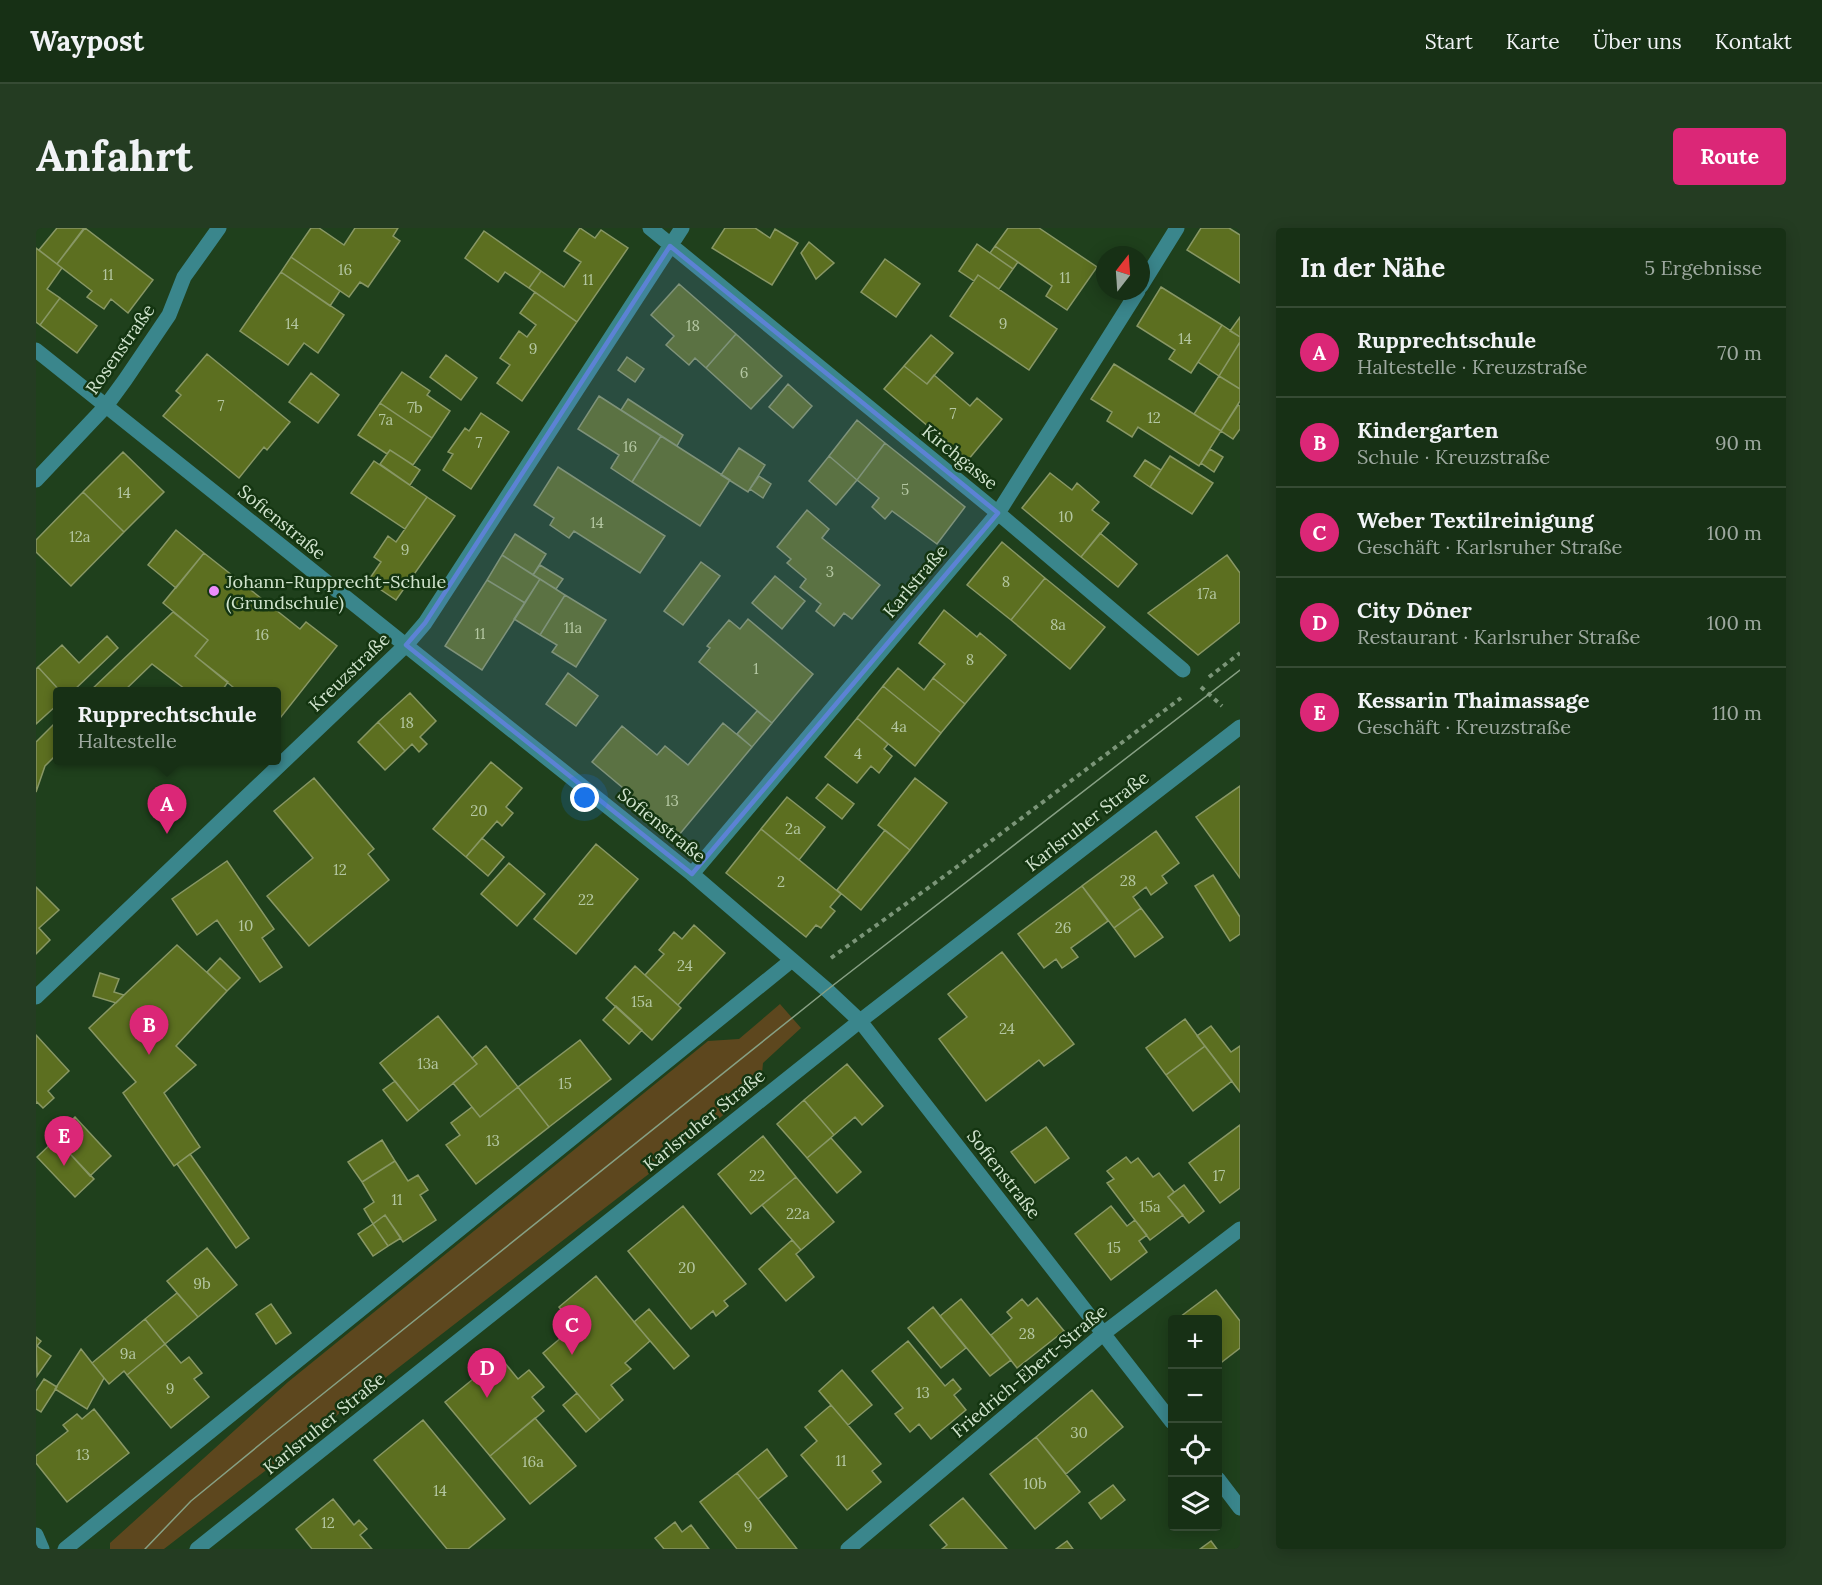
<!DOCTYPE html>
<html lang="de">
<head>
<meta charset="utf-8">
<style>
  body { margin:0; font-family:Lora,serif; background:#243c22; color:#f1f3f6 }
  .controls { position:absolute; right:18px; bottom:18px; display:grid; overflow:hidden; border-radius:6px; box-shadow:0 3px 15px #0003 }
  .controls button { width:54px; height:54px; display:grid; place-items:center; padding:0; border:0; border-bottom:2px solid #364b34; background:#173015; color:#f1f3f6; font:30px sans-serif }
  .compass { position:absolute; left:1060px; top:18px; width:54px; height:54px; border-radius:50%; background:#173015; box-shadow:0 3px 15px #0003; rotate:17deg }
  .you { position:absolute; left:549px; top:570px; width:21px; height:21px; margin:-15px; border:4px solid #fff; border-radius:50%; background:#1a73e8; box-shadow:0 0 0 9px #1a73e833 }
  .badge { display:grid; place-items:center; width:39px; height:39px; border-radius:50%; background:#db2777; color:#fff; font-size:20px; font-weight:700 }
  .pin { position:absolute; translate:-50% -50px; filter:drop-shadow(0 2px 3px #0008) }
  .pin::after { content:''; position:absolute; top:32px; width:21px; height:18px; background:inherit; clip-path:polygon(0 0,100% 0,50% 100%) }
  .popup { position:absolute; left:17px; top:459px; width:228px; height:78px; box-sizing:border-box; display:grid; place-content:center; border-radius:6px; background:#173015; filter:drop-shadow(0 2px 4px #0005); font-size:20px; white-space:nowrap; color:#9ea9a0 }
  .popup b { font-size:22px; color:#f1f3f6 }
  .popup::after { content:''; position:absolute; left:50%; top:100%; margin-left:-12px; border:12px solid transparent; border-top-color:#173015 }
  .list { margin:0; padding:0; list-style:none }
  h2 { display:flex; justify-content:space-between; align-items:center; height:78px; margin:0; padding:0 24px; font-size:26px }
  h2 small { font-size:20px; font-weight:400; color:#9ea9a0 }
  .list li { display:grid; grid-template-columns:39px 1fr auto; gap:18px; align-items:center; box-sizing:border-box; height:90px; padding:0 24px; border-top:2px solid #364b34 }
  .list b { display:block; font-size:22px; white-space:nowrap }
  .list p { margin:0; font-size:20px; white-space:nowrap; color:#9ea9a0 }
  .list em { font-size:20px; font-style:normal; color:#9ea9a0 }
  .icon { flex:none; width:33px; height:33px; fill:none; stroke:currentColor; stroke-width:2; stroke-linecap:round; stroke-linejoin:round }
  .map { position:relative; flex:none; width:1204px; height:1321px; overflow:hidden; border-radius:6px }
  header { display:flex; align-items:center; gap:36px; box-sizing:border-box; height:84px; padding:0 30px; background:#173015; border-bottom:2px solid #364b34 }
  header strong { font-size:28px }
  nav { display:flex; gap:33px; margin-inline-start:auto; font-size:21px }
  .intro { display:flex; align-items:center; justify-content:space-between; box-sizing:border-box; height:144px; padding:0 36px }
  h1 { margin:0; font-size:42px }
  .button { padding:15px 27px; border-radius:6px; background:#db2777; color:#fff; font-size:21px; font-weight:700 }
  main { display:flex; gap:36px; padding:0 36px }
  aside { flex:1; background:#173015; border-radius:6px; box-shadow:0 3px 15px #0003 }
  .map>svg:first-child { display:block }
  .green { fill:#5d471e }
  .building { fill:#5c6f20; stroke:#889765; stroke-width:1.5 }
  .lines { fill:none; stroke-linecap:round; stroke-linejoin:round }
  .path { stroke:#7b9578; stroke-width:4; stroke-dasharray:4.5 4.5; stroke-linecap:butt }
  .minor { stroke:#3a868c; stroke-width:15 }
  .tram { stroke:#87a084; stroke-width:1.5 }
  .marked { fill:#5c82d4; fill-opacity:0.2; stroke:#5c82d4; stroke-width:4.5; stroke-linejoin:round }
  .poi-dot { fill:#ec8cfb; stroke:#143511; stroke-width:2 }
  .labels { text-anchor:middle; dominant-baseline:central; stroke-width:5; stroke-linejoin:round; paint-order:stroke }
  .number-label { font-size:15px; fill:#b4c7a2 }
  .street-label { font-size:18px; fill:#d1e4ce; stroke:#143511 }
  .poi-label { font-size:18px; fill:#d1e4ce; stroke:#143511; text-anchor:start }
</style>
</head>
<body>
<header>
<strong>Waypost</strong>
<nav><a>Start</a><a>Karte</a><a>Über uns</a><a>Kontakt</a></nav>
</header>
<div class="intro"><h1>Anfahrt</h1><a class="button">Route</a></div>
<main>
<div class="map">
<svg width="1204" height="1321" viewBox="0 0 1204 1321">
  <rect width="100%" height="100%" fill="#1f401c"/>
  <!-- green -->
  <path class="green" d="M744 776 765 800 727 835 725 856 658 911 128 1321H74V1315L252 1154 672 813 703 811Z"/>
  <!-- building -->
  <path class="building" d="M21 0H48L21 36 3 22Z
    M49 0 117 52 92 85 75 71 68 81 51 69 56 63 21 36Z
    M275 0H283L308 17 319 0H362L357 8 364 13 332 59 324 54 313 69 255 29Z
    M544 0 559 10 565 2 592 20 541 94 493 60 505 43 528 59 545 34 528 23Z
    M689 0H719L734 10 739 1 762 15 736 57 676 20Z
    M972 0H1003L1061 39 1031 82 1010 68 1016 58 959 18Z
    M1165 0H1193L1204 7V55L1151 22Z
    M448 3 505 43 493 60 469 44 462 54 429 30Z
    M773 14 798 35 780 51 765 25Z
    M941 16 977 41 963 61 942 47 938 53 923 43Z
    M959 18 982 34 977 41 954 25Z
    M0 20 26 40 11 61 24 70 4 97 0 94Z
    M255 29 304 63 294 78 245 44Z
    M849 31 884 56 860 89 825 64Z
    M245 44 308 87 282 125 268 115 252 137 204 103Z
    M942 47 1021 101 993 142 914 88Z
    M643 56 700 106 670 140 659 130 653 137 630 117 638 108 615 87Z
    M1125 59 1186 97 1155 145 1133 131 1139 122 1101 98Z
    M499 64 541 94 486 173 461 155 474 137 464 130 483 103 491 109 500 97 484 85Z
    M24 70 61 98 41 125 4 97Z
    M1204 89V109L1194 103Z
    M1186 97 1204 109V114L1183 148 1162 134Z
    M700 106 746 148 715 181 670 140Z
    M895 107 917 125 891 156 868 138Z
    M1204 114V161L1183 148Z
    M171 126 254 194 231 222 228 219 203 250 127 188 145 167 140 163Z
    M410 127 441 150 425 172 394 149Z
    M591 129 608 141 599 154 582 142Z
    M1078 136 1185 203 1163 238 1102 199 1096 209 1071 193 1076 184 1055 171Z
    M868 138 891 156 898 147 934 178 941 170 966 191 932 232 848 161Z
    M366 144 394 163 391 167 414 183 396 210 344 175Z
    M275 145 303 167 282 195 253 174Z
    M1183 148 1204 161V173L1185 203 1158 186Z
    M752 156 776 178 757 200 733 179Z
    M563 168 625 208 596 254 575 240 583 227 542 201Z
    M592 171 647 207 641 218 585 182Z
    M344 175 396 210 377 237 354 222 351 226 322 207Z
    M1202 177 1204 178V201L1197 211 1185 203Z
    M445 185 473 204 435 261 407 242 417 226 412 224 429 200 433 203Z
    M821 192 849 215 821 252 793 228Z
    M625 208 694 252 664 298 596 254Z
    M849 215 929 279 901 316 856 283 849 291 836 279 843 270 821 252Z
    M703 220 729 237 712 264 685 247Z
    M1174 221 1187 229 1178 244 1165 235Z
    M354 222 384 242 374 257 344 236Z
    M87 224 128 264 88 304 47 264Z
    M793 228 821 252 800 277 773 253Z
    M1134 228 1177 255 1156 286 1114 259Z
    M1109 232 1125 242 1114 259 1098 248Z
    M338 233 391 269 369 301 315 265Z
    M522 239 629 308 604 345 538 303 533 310 514 297 518 290 498 277Z
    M1014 245 1036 262 1041 255 1063 274 1056 282 1073 295 1045 329 986 280Z
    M723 248 735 256 727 270 714 261Z
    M47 264 88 304 35 358 0 324V312Z
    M391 269 419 288 360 372 332 353 345 334 338 329 352 308 360 314Z
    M771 282 793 301 786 310 844 357 816 391 808 385 798 398 780 383 785 376 764 359 770 351 751 335 755 331 741 319Z
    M140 302 168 325 140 360 112 337Z
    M1064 305 1101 336 1082 359 1045 329Z
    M479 306 510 326 497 347 466 327Z
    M966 314 1009 350 975 392 931 357Z
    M168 325 264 401 270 394 301 418 241 494 240 464H203L159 428 172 412 127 375Z
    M466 327 504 351 489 375 451 352Z
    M1191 327 1204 345V394L1162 427 1112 385Z
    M665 334 684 348 647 397 628 383Z
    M504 337 527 351 520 361 497 347Z
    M739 348 769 373 746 401 716 375Z
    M1009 350 1069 399 1034 441 975 392Z
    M504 351 529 367 504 407 478 391Z
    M451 352 489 375 446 442 409 418Z
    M529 367 570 392 540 439 516 424 521 417 504 407Z
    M908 382 941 409 944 405 970 427 929 476 897 450 909 436 883 415Z
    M137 384 172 412 159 428 192 454 185 464H153L116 436 87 464H53Z
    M712 391 777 446 736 495 663 434 674 420 671 418 693 392 704 401Z
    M71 408 82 420 36 464H25L2 439 26 417 43 435Z
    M2 439 25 464H21V477L0 496V441Z
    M862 440 888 462 897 450 929 476 905 505 847 458Z
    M532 445 562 468 540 498 510 476Z
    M847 458 905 505 879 538 821 490Z
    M374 465 400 493 384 509 391 516 383 524 376 516 369 523 342 494Z
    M721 483 736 495 716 519 701 506Z
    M821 490 852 516 848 521 856 528 843 545 835 538 821 555 789 529Z
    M21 493V526L9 538 0 564V514Z
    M342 494 369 523 349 542 322 514Z
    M687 495 716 519 643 607 556 534 586 498 621 527 629 518 652 537Z
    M455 534 486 560 470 579 477 585 466 598 461 593 430 629 397 601Z
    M278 550 338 621 332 626 353 652 273 718 231 668 277 630 238 583Z
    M879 550 911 575 874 622 842 597Z
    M792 556 818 576 806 591 780 570Z
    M1204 558V650L1160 589Z
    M751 569 789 599 763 632 725 601Z
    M725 601 805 666 794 679 799 683 785 700 780 697 770 709 690 645Z
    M849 602 874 622 825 682 801 662Z
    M1120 603 1143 635 1126 648 1131 655 1115 667 1110 659 1097 669 1105 680 1078 700 1046 658Z
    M446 610 468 629 452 648 430 629Z
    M560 616 602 651 540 726 498 691Z
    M191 633 238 701 226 710 246 739 224 754 181 692 161 707 136 671Z
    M473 635 509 666 481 698 445 666Z
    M1177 647 1204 689V706L1194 713 1159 658Z
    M1046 658 1072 693 1035 720 1042 729 1026 740 1020 731 1008 740 982 706Z
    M0 659 23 682 3 700 14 712 0 726Z
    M1105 680 1127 709 1099 729 1078 700Z
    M658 697 689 725 642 777 609 747 628 726 623 722 638 704 646 711Z
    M141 717 191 763 140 818 160 837 128 865 164 919 138 938 87 865 100 854 53 800Z
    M966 724 1038 816 1008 838 1003 832 950 873 903 811 931 789 912 766Z
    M184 730 204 750 191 763 171 744Z
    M599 738 645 780 616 812 570 770Z
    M64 745 83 751 78 764 88 767 80 775 57 768Z
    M580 778 606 802 593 816 567 792Z
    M402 788 441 836 383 883 344 835Z
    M1149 791 1169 818 1130 847 1110 820Z
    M1175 798 1195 824 1204 818V864L1161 808Z
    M0 807 33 843 12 863 18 870 7 880 1 874 0 875Z
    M544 812 575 851 513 899 482 859Z
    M450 818 482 859 444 889 417 855 441 836 436 830Z
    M1169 818 1196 853 1157 883 1130 847Z
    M811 836 847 878 826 897 819 889 798 907 768 872Z
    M359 853 383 883 371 893 347 862Z
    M482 859 513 899 440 956 410 917 424 907 415 895 436 879 444 889Z
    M768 872 798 907 771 930 741 896Z
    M39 889 75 928 54 948 18 908Z
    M1204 897V960L1184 975 1153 935Z
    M1010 899 1033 930 999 955 975 924Z
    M727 908 760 949 715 986 682 946Z
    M795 910 825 944 801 965 771 930Z
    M20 911 58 951 39 969 1 929Z
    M346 912 359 933 326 954 312 934Z
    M154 926 213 1010 200 1020 141 936Z
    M1090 929 1095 935 1102 930 1117 949 1123 945 1138 964 1132 969 1147 987 1114 1012 1071 955 1078 951 1071 943Z
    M359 933 372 953 382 947 392 962 384 967 400 992 367 1014 349 987 337 996 328 981 338 974 326 954Z
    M760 949 798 994 765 1022 726 977Z
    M1148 957 1168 983 1153 995 1132 969Z
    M647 978 710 1056 688 1073 692 1078 680 1088 677 1083 655 1101 592 1023Z
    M1075 978 1091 998 1099 992 1111 1007 1103 1013 1111 1024 1075 1052 1039 1006Z
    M349 987 365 1010 352 1018 337 996Z
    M337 996 352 1018 337 1028 322 1006Z
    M756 1012 765 1022 760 1026 778 1049 750 1073 723 1041Z
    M171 1020 201 1057 162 1089 131 1053Z
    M560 1048 614 1113 589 1135 595 1141 575 1157 587 1172 564 1192 507 1125 539 1098 523 1079Z
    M1180 1062 1204 1093V1120L1182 1137V1092H1140Z
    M141 1065 162 1089 129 1116 109 1091Z
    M1001 1070 1028 1103 981 1140 955 1107 976 1090 971 1084 986 1071 992 1078Z
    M925 1071 975 1132 954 1148 904 1088Z
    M235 1076 255 1105 240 1116 220 1086Z
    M897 1079 930 1120 905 1140 872 1100Z
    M613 1081 653 1128 638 1141 598 1094Z
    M109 1091 129 1116 91 1147 88 1143 73 1156 56 1135Z
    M0 1109 5 1113 1 1118 15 1128 1 1148Z
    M872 1113 909 1158 917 1151 925 1161 918 1167 930 1182 895 1211 883 1196 874 1204 859 1186 867 1180 836 1143Z
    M129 1116 145 1135 153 1129 166 1145 158 1151 173 1169 135 1200 91 1147Z
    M45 1121 68 1150 51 1181 19 1161Z
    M464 1129 482 1151 493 1142 508 1159 496 1169 508 1183 454 1228 409 1174Z
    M806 1142 836 1177 812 1197 783 1163Z
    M8 1151 21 1159 5 1184 0 1181V1163Z
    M1056 1162 1087 1199 1030 1246 1000 1209Z
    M541 1165 564 1192 550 1204 527 1177Z
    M795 1177 845 1236 836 1243 845 1254 811 1282 765 1227 781 1213 769 1199Z
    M58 1181 93 1225 31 1274 0 1235V1228L32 1203 27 1197 41 1186 46 1191Z
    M499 1190 540 1238 494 1276 454 1228Z
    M387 1192 469 1291 432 1321H411L338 1232Z
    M1000 1209 1044 1264 999 1301 954 1246Z
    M731 1221 751 1248 722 1271 701 1245Z
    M701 1245 722 1271 761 1321H701L664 1274Z
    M1077 1257 1089 1272 1065 1291 1053 1275Z
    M927 1270 971 1321H906L911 1317 894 1297Z
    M297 1271 318 1297 323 1292 331 1301 324 1307 336 1321H276L260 1301Z
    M639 1294 646 1304 655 1297 673 1321H628L619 1310Z
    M1031 1313 1037 1321H1020Z
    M1175 1313 1181 1321H1164Z"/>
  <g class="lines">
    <!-- path -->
    <path class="path" d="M1173 449 1204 425
      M1165 459 1186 478
      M795 730 910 647 1145 470"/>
    <!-- minor -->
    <path class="minor" d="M614 0 962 285 1147 442
      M1105 58 1141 0
      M0 122 656 646 791 762 824 793 1136 1194
      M0 252 70 178 89 152 133 87 148 49 183 0
      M656 646 962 285 1102 63
      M0 769 370 417 389 395 646 0
      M1182 1251 1204 1280
      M0 1307 6 1321
      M29 1321 756 732
      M161 1321 824 793 1204 499
      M812 1321 1068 1105 1204 1001"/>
    <!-- tram -->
    <path class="tram" d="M109 1321 155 1273 233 1209 791 762 1204 442"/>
  </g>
  <!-- marked area -->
  <path class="marked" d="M634 18 962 285 656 646 370 417 389 395Z"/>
  <!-- markers -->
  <circle class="poi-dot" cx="178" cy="363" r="6"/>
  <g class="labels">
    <!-- number labels -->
    <g class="number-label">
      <text x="309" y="41">16</text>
      <text x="72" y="46">11</text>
      <text x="1029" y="49">11</text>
      <text x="552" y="51">11</text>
      <text x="256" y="95">14</text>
      <text x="967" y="95">9</text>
      <text x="657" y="97">18</text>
      <text x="1149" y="110">14</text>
      <text x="497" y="120">9</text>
      <text x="708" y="144">6</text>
      <text x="185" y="177">7</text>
      <text x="379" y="179">7b</text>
      <text x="917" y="185">7</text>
      <text x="1118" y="189">12</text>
      <text x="350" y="191">7a</text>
      <text x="443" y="214">7</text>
      <text x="594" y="218">16</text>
      <text x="869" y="261">5</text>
      <text x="88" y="264">14</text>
      <text x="1030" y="288">10</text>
      <text x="561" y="294">14</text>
      <text x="44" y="308">12a</text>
      <text x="369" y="321">9</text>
      <text x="794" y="343">3</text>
      <text x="970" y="353">8</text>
      <text x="1171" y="365">17a</text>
      <text x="1022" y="396">8a</text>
      <text x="537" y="399">11a</text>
      <text x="444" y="405">11</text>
      <text x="226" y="406">16</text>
      <text x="934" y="431">8</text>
      <text x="720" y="440">1</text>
      <text x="371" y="494">18</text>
      <text x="863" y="498">4a</text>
      <text x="822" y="525">4</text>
      <text x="636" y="572">13</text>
      <text x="443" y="582">20</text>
      <text x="757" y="600">2a</text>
      <text x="304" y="641">12</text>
      <text x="1092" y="652">28</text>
      <text x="745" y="653">2</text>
      <text x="550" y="671">22</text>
      <text x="210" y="697">10</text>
      <text x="1027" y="699">26</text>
      <text x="649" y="737">24</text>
      <text x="606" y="773">15a</text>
      <text x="971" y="800">24</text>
      <text x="392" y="835">13a</text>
      <text x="529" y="855">15</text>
      <text x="457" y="912">13</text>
      <text x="721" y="947">22</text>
      <text x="1183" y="947">17</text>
      <text x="361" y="971">11</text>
      <text x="1114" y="978">15a</text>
      <text x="762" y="985">22a</text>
      <text x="1078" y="1019">15</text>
      <text x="651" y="1039">20</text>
      <text x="166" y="1055">9b</text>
      <text x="991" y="1105">28</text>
      <text x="92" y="1125">9a</text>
      <text x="134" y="1160">9</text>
      <text x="887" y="1164">13</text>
      <text x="1043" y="1204">30</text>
      <text x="47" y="1226">13</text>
      <text x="805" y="1232">11</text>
      <text x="497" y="1233">16a</text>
      <text x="999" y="1255">10b</text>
      <text x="404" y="1262">14</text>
      <text x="292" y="1294">12</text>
      <text x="712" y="1298">9</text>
    </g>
    <!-- street labels -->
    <g class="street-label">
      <text transform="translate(84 121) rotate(-55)">Rosenstraße</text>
      <text transform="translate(924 229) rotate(39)">Kirchgasse</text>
      <text transform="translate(246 294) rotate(39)">Sofienstraße</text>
      <text transform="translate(879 353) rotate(-50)">Karlstraße</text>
      <text transform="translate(313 444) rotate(-44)">Kreuzstraße</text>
      <text transform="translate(1051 593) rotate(-38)">Karlsruher Straße</text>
      <text transform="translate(626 597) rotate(39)">Sofienstraße</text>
      <text transform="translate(668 892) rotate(-39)">Karlsruher Straße</text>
      <text transform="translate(968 946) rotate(52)">Sofienstraße</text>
      <text transform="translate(993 1143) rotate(-40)">Friedrich-Ebert-Straße</text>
      <text transform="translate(288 1195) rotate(-39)">Karlsruher Straße</text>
    </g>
    <!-- poi labels -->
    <g class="poi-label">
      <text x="190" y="353">Johann-Rupprecht-Schule<tspan x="190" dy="21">(Grundschule)</tspan></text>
    </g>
  </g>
</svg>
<div class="controls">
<button>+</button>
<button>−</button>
<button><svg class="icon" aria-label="locate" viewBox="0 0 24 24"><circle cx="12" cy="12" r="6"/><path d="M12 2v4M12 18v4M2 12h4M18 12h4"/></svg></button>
<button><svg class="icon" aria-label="layers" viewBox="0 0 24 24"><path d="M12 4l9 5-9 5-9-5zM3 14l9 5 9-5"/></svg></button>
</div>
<svg class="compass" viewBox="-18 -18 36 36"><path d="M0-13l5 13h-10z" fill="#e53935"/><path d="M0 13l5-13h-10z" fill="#9ea9a0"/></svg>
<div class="you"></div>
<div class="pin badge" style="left:131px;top:606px">A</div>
<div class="popup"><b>Rupprechtschule</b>Haltestelle</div>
<div class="pin badge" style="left:113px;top:827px">B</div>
<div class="pin badge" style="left:536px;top:1127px">C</div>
<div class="pin badge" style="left:451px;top:1170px">D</div>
<div class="pin badge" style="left:28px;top:938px">E</div>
</div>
<aside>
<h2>In der Nähe<small>5 Ergebnisse</small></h2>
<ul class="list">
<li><span class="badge">A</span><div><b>Rupprechtschule</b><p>Haltestelle · Kreuzstraße</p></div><em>70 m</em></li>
<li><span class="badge">B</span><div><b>Kindergarten</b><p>Schule · Kreuzstraße</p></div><em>90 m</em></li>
<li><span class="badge">C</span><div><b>Weber Textilreinigung</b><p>Geschäft · Karlsruher Straße</p></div><em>100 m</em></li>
<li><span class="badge">D</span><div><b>City Döner</b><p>Restaurant · Karlsruher Straße</p></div><em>100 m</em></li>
<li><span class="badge">E</span><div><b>Kessarin Thaimassage</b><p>Geschäft · Kreuzstraße</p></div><em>110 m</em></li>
</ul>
</aside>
</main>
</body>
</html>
